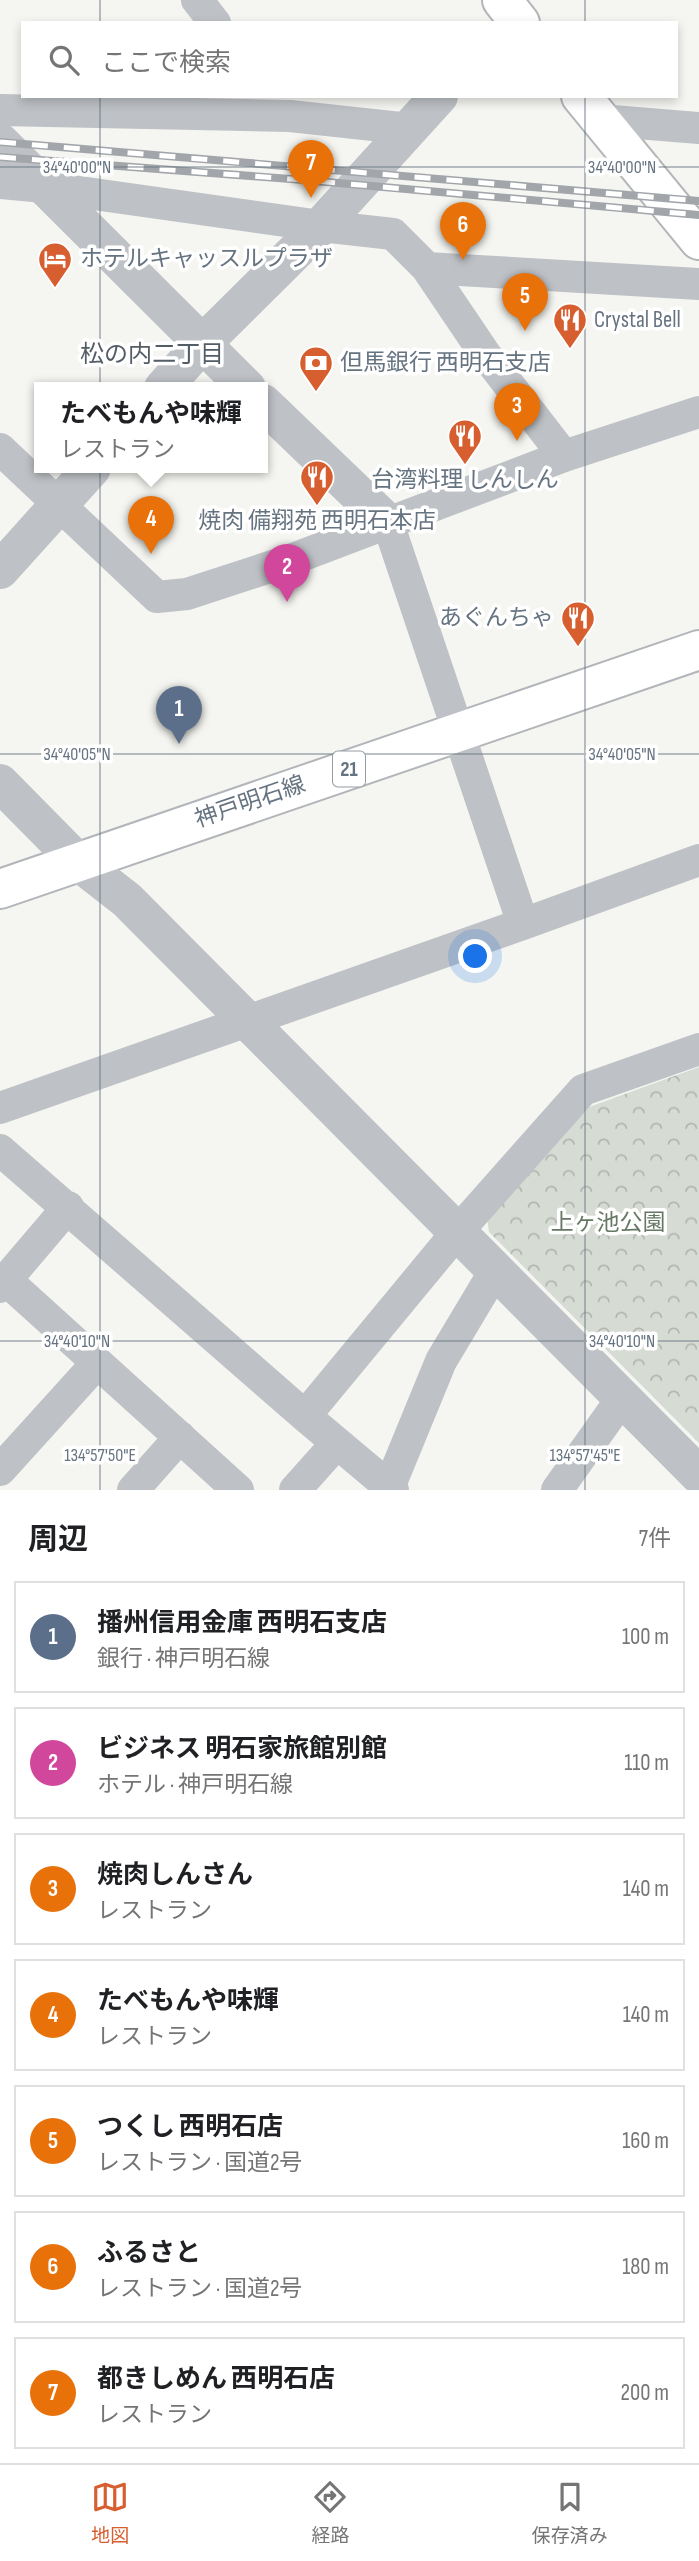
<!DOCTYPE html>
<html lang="ja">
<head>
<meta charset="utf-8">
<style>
  body { margin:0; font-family:"Sofia Sans Condensed","Noto Sans JP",sans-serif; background:#f6f6f6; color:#202124 }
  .you { position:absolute; left:476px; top:957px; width:24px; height:24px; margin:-18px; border:5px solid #fff; border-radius:50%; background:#1a73e8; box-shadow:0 0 0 10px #1a73e833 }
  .badge { display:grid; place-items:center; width:46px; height:46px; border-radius:50%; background:#d75e2f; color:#fff; font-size:23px; font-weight:700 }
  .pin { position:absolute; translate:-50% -58px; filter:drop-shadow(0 2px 4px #0008) }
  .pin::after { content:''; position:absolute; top:37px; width:24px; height:21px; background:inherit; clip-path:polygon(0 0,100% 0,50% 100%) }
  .popup { position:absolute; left:34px; top:382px; width:234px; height:91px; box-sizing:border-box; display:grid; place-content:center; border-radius:0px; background:#fff; filter:drop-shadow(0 2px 5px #0005); font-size:23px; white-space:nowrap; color:#757577 }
  .popup b { font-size:26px; color:#202124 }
  .popup::after { content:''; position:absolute; left:50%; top:100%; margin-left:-14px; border:14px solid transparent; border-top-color:#fff }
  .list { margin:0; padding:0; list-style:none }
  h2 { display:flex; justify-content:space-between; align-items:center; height:91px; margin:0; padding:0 28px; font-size:30px }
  h2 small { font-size:23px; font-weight:400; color:#757577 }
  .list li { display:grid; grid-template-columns:46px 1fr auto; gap:21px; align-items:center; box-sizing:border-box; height:112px; margin:0 14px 14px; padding:0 14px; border:2px solid #e0e0e0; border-radius:0px }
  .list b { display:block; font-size:26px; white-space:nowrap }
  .list p { margin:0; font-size:23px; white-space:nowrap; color:#757577 }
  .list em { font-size:23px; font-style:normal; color:#757577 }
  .icon { flex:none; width:38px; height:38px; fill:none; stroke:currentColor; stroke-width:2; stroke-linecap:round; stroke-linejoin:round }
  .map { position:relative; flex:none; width:699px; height:1490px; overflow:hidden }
  .search { position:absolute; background:#fff; box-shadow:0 4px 10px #0003; left:21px; right:21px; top:21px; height:77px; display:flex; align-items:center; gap:18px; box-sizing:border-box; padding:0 24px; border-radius:0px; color:#757577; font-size:26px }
  .sheet { height:973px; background:#fff }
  nav { display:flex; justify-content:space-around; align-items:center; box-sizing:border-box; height:98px; border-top:2px solid #e0e0e0; background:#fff; font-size:19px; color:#757577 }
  nav a { display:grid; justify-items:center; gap:4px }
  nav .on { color:#d75e2f }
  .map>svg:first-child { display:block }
  .park { fill:url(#park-crowns) }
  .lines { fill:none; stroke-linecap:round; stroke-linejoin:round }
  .primary-casing { stroke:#b2b5b9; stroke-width:42 }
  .trunk-casing { stroke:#b3b6b9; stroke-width:42 }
  .minor { stroke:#bec1c5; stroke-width:32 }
  .tertiary { stroke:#bec1c5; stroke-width:38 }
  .primary { stroke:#fff; stroke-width:38 }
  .trunk { stroke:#fff; stroke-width:38 }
  .rail-casing { stroke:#a2a6ab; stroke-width:8 }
  .rail { stroke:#fff; stroke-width:5; stroke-dasharray:16; stroke-linecap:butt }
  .ticks { fill:none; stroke:#667380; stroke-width:2; stroke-opacity:0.45 }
  .labels { text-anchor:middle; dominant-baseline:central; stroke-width:7; stroke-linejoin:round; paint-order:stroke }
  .shield { fill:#fff; stroke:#949da6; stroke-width:2 }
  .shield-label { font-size:21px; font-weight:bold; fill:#667380 }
  .poi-label { font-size:23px; fill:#667380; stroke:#fff; text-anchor:start }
  .street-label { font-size:23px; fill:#667380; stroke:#fff }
  .park-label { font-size:23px; fill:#677864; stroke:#fff }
  .neighbourhood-label { font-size:24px; fill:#535d66; stroke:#fff }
  .ticks-label { font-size:18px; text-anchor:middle; fill:#667380; stroke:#fff; stroke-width:7; stroke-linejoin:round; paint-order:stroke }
</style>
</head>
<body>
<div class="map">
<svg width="699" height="1490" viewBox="0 0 699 1490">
  <defs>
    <pattern id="park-crowns" width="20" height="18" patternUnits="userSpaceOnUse" patternTransform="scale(1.75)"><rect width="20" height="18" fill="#d6dbd3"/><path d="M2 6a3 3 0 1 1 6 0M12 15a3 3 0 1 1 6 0" fill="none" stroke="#b1b6b0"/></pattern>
  </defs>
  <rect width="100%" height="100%" fill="#f5f5f1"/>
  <!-- park -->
  <path class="park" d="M699 1067V1443L489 1232 487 1218 589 1107Z"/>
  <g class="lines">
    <!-- primary casing -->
    <g class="primary-casing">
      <path id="primary" d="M0 889 699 650"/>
    </g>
    <!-- trunk casing -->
    <g class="trunk-casing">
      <path id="trunk" d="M502 0 520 23
        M581 96 699 240"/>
    </g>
    <!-- minor -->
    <path class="minor" d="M197 0 215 23
      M0 110 290 116 410 129
      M600 120 699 128
      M0 183 44 187 321 226 393 234 427 268 485 354 564 456
      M427 268 699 284
      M0 449 157 597 187 594 285 562 564 456 699 412
      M388 523 523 924 699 860
      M0 1108 523 924
      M0 1150 305 1416 393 1490
      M6 1280 238 1490
      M0 1287 68 1207
      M305 1416 458 1231 583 1090 699 1049
      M0 1470 97 1363
      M133 1490 180 1437
      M295 1490 337 1443
      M388 1490 441 1361 496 1269
      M557 1490 623 1397"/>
    <!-- tertiary -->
    <path class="tertiary" d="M0 142 247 388
      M163 388 202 344 321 226 439 96
      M263 403 388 523
      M0 570 92 468
      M0 783 77 861 127 900 699 1475"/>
    <!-- primary -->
    <use href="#primary" class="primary"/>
    <!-- trunk -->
    <use href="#trunk" class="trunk"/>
    <!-- rail casing -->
    <g class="rail-casing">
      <path id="rail" d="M0 142 699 201
        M0 157 304 180 699 215"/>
    </g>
    <!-- rail -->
    <use href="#rail" class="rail"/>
  </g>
  <!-- ticks -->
  <path class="ticks" d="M100 0V23M585 0V23M100 96V1490M585 96V1490M0 167H699M0 754H699M0 1341H699"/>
  <!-- icons -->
  <defs>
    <g id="hotel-pin" transform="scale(1.75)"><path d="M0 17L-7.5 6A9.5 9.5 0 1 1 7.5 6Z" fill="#d75e2f" stroke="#fff"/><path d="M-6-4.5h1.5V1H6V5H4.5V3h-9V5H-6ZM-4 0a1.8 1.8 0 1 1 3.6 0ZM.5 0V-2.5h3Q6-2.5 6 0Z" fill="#fff"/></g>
    <g id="restaurant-pin" transform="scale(1.75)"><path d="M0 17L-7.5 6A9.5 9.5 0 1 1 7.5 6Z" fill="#d75e2f" stroke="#fff"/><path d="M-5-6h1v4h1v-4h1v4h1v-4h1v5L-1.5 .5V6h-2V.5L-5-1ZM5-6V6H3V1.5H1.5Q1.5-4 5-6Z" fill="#fff"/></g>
    <g id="bank-pin" transform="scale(1.75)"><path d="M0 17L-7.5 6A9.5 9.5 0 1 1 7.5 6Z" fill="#d75e2f" stroke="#fff"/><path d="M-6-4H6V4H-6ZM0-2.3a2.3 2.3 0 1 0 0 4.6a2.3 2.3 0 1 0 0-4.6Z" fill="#fff"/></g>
  </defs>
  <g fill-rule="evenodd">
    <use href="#hotel-pin" x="55" y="259"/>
    <use href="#restaurant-pin" x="570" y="320"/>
    <use href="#bank-pin" x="316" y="363"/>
    <use href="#restaurant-pin" x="465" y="436"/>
    <use href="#restaurant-pin" x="317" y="477"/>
    <use href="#restaurant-pin" x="578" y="618"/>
  </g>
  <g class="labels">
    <!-- shield labels -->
    <rect class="shield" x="333" y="751.5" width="32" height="35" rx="5"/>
    <g class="shield-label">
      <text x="349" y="769">21</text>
    </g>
    <!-- poi labels -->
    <g class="poi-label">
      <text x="80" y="259">ホテルキャッスルプラザ</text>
      <text x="594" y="320">Crystal Bell</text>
      <text x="340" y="363">但馬銀行 西明石支店</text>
      <text x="465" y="480" text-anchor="middle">台湾料理 しんしん</text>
      <text x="317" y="521" text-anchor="middle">焼肉 備翔苑 西明石本店</text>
      <text x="554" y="618" text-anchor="end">あぐんちゃ</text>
    </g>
    <!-- street labels -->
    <g class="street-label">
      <text transform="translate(250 802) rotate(-19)">神戸明石線</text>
    </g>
    <!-- park labels -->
    <g class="park-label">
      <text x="608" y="1223">上ヶ池公園</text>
    </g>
    <!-- neighbourhood labels -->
    <g class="neighbourhood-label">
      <text x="152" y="354">松の内二丁目</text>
    </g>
  </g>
  <g class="ticks-label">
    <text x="622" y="173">34°40'00"N</text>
    <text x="77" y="173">34°40'00"N</text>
    <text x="77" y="760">34°40'05"N</text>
    <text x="622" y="760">34°40'05"N</text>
    <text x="77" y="1347">34°40'10"N</text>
    <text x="622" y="1347">34°40'10"N</text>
    <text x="100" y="1461">134°57'50"E</text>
    <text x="585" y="1461">134°57'45"E</text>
  </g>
</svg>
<div class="you"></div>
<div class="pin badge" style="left:179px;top:744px;background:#5c6f8a">1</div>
<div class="pin badge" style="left:287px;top:602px;background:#d1479c">2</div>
<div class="pin badge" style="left:517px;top:441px;background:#e8710a">3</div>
<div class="pin badge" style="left:151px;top:554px;background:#e8710a">4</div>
<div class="popup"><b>たべもんや味輝</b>レストラン</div>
<div class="pin badge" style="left:525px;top:331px;background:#e8710a">5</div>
<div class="pin badge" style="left:463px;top:260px;background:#e8710a">6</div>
<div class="pin badge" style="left:311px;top:198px;background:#e8710a">7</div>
<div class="search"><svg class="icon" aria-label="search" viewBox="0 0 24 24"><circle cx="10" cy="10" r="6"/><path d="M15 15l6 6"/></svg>ここで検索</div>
</div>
<section class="sheet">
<h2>周辺<small>7件</small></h2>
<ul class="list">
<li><span class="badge" style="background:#5c6f8a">1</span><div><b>播州信用金庫 西明石支店</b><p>銀行 · 神戸明石線</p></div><em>100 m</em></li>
<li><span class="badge" style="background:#d1479c">2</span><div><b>ビジネス 明石家旅館別館</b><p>ホテル · 神戸明石線</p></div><em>110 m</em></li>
<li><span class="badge" style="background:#e8710a">3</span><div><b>焼肉しんさん</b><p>レストラン</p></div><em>140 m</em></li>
<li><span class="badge" style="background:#e8710a">4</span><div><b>たべもんや味輝</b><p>レストラン</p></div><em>140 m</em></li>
<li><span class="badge" style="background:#e8710a">5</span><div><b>つくし 西明石店</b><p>レストラン · 国道2号</p></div><em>160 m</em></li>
<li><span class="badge" style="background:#e8710a">6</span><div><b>ふるさと</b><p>レストラン · 国道2号</p></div><em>180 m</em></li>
<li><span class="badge" style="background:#e8710a">7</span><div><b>都きしめん 西明石店</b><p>レストラン</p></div><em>200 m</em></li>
</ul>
</section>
<nav>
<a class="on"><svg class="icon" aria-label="map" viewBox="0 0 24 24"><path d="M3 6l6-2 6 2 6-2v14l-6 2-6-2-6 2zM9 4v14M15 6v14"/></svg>地図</a>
<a><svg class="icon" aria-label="directions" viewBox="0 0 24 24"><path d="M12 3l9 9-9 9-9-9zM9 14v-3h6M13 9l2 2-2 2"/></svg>経路</a>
<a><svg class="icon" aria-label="saved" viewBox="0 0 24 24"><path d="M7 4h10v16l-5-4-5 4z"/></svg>保存済み</a>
</nav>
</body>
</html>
